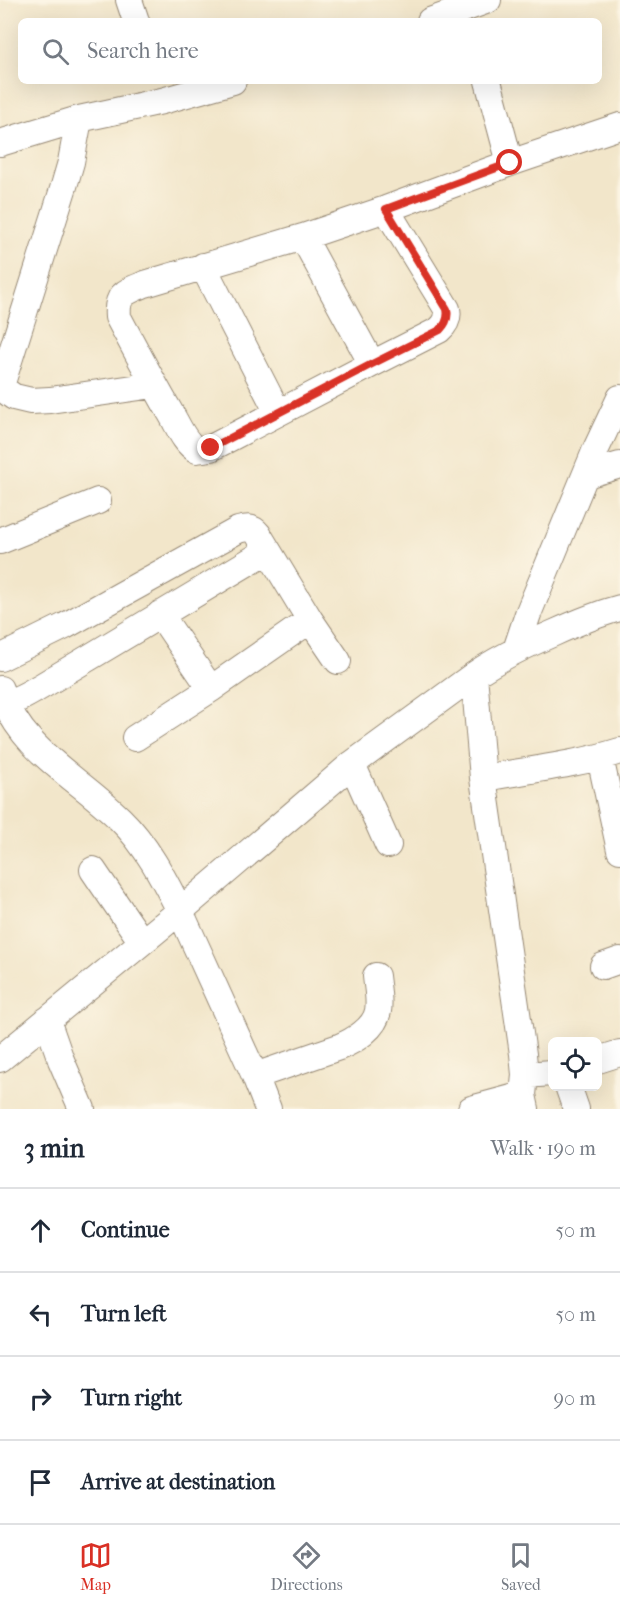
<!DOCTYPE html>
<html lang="en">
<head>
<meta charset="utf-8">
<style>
  body { margin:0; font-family:"IM FELL French Canon",serif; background:#f2f2f3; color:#1f2937 }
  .controls { position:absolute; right:18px; bottom:18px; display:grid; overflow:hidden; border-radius:9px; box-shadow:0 6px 24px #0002 }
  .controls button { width:54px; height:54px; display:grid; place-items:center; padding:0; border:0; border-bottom:2px solid #e0e1e3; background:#fff; color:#1f2937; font:30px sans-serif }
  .stop { position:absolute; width:18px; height:18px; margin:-14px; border:4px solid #d93025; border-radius:50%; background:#fff }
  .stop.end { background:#d93025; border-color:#fff; box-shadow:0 2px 6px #0008 }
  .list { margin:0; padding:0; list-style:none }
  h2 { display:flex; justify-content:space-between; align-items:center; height:78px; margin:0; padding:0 24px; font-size:26px }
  h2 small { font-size:20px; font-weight:400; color:#747a83 }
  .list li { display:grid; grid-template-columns:39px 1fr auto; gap:18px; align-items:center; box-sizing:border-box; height:84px; padding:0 24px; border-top:2px solid #e0e1e3 }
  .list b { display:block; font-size:22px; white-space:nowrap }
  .list em { font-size:20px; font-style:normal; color:#747a83 }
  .icon { flex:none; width:33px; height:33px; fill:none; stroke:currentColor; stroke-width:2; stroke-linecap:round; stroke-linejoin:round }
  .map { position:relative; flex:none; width:620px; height:1109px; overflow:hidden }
  .search { position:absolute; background:#fff; box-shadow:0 6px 24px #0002; left:18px; right:18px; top:18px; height:66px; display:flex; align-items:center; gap:15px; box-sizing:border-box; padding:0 21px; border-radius:9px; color:#747a83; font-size:22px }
  .sheet { height:414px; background:#fff }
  nav { display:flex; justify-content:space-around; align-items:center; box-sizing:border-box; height:84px; border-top:2px solid #e0e1e3; background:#fff; font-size:16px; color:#747a83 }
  nav a { display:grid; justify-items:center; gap:3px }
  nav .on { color:#d93025 }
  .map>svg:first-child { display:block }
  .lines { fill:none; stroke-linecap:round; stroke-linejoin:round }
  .minor-casing { stroke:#968874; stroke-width:28 }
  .minor { stroke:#fff; stroke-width:26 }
  .route { stroke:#d93025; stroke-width:8 }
</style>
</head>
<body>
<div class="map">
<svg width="620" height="1109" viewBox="0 0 620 1109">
  <rect width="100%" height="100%" fill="#fcf5e5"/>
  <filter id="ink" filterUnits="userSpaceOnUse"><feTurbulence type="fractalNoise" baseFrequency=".0167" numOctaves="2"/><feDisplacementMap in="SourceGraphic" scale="12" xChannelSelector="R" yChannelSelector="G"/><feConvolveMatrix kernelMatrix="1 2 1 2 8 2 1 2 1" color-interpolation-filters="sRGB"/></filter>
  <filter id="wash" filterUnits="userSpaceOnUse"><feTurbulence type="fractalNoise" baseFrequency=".008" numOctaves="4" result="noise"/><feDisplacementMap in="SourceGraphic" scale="24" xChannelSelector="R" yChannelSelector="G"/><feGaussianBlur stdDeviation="1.35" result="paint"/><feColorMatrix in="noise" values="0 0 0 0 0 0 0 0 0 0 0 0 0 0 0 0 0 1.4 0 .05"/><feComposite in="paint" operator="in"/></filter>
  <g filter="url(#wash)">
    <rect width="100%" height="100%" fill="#f2e6ca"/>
  </g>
  <g filter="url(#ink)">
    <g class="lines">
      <!-- minor casing -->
      <g class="minor-casing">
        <path id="minor" d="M129 0 136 21
          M430 21 488 0
          M488 81 510 163
          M0 143 79 119 162 101 233 81
          M386 209 447 309C449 318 446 324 439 330L372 364 211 448 197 450C184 443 178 425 170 412 152 381 135 349 118 317 116 294 125 292 145 284L303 237 386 209 510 163 620 126
          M303 237 372 364
          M203 266 278 413
          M0 385 7 392 14 397 31 401 50 400 154 385
          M1 386 64 186 71 162 79 119
          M586 475 620 465
          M0 541 98 501
          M160 614 211 689
          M516 650 528 614 596 449 620 398
          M0 658 65 626 238 530C246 528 252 526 258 534L310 620 338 661
          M474 675 483 778 523 1054 525 1075 523 1095 526 1109
          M0 689C21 752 76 775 120 819 146 844 164 879 180 911L255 1076 268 1109
          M0 704C14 703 28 694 40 687L267 551
          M135 738 211 689 310 620
          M600 757 620 850
          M352 764 388 845
          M483 778C529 770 576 765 620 751
          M93 870 142 942
          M603 966 620 960
          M47 1020 61 1060 82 1109
          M0 1059 180 911 352 764 474 675C500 657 526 645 554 633 576 623 597 614 620 608
          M598 1060 620 1053
          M525 1075 552 1073
          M255 1076 339 1047C354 1041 375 1028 378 1011 380 1000 377 987 376 976
          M568 1086 576 1109
          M471 1109 523 1095"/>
      </g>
      <!-- minor -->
      <use href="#minor" class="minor"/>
    </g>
  </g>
  <g class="lines" filter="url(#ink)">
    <!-- route -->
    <path class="route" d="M211 448 372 364 440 330C446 324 449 318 447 309L386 209 510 163"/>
  </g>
</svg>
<div class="controls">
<button><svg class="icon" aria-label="locate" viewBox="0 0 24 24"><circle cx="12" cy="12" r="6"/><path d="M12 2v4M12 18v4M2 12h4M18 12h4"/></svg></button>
</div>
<div class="stop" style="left:510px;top:163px"></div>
<div class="stop end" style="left:211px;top:448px"></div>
<div class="search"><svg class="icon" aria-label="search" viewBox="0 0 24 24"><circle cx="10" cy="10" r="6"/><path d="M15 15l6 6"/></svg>Search here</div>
</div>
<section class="sheet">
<h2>3 min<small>Walk · 190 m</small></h2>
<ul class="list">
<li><svg class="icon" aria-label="ahead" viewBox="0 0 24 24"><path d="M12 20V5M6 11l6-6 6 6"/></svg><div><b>Continue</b></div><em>50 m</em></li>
<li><svg class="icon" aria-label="left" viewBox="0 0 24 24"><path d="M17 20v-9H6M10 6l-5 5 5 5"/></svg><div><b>Turn left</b></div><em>50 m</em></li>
<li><svg class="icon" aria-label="right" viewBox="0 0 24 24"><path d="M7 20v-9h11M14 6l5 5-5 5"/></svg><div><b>Turn right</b></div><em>90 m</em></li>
<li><svg class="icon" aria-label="arrive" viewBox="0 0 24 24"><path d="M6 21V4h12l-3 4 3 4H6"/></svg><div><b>Arrive at destination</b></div></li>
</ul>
</section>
<nav>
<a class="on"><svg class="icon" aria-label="map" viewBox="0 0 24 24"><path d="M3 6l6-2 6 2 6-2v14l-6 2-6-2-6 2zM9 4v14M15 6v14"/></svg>Map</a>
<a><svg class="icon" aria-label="directions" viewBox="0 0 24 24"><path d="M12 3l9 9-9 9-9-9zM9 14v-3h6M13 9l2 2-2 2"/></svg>Directions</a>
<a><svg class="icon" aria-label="saved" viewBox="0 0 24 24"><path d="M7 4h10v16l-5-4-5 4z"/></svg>Saved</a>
</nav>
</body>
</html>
